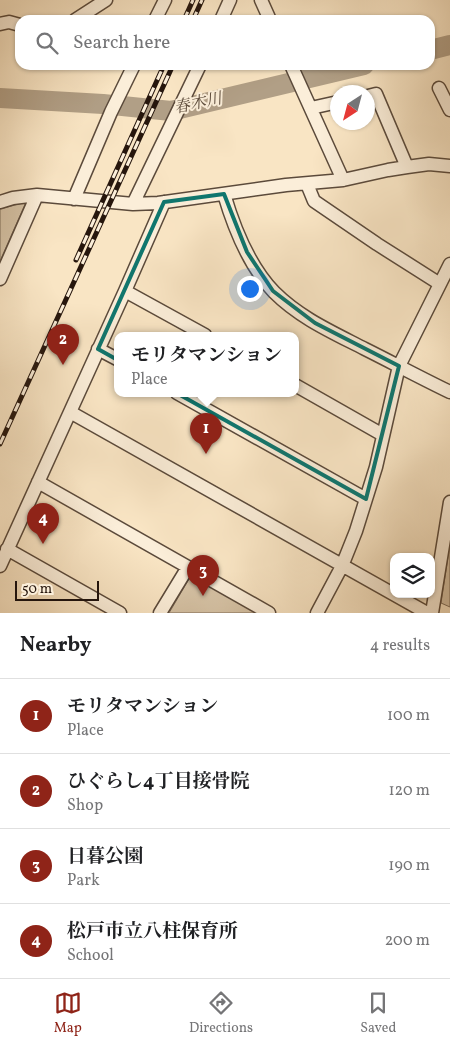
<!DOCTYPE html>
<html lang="en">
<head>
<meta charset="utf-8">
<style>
  body { margin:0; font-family:Vollkorn,"Noto Serif JP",serif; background:#f6f6f6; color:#202124 }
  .controls { position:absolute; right:15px; bottom:15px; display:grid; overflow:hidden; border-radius:10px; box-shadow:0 1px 4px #0004 }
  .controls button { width:45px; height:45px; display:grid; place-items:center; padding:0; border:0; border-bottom:1px solid #e0e0e0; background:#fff; color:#202124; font:25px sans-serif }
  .compass { position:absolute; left:330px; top:85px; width:45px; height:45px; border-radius:50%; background:#fff; box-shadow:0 1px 4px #0004; rotate:216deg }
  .scale { position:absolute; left:15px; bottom:12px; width:84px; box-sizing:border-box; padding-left:5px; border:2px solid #26160d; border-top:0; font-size:14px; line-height:18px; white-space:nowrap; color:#26160d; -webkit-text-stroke:4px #fbeed9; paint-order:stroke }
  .you { position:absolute; left:249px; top:288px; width:18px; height:18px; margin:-12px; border:4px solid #fff; border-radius:50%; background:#1a73e8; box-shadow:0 0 0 8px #1a73e833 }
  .badge { display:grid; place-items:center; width:32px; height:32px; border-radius:50%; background:#8f2418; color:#fff; font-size:16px; font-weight:700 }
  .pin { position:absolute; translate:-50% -41px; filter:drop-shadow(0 1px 2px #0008) }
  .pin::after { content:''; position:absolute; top:26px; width:18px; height:15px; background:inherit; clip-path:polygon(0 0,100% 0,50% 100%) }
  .popup { position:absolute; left:114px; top:332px; width:185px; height:65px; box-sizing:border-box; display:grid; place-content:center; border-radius:10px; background:#fff; filter:drop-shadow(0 1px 4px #0005); font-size:16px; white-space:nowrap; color:#757577 }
  .popup b { font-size:19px; color:#202124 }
  .popup::after { content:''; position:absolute; left:50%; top:100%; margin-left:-10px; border:10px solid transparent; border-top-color:#fff }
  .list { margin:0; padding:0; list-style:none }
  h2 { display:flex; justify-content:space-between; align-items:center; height:65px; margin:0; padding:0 20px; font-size:21px }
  h2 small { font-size:16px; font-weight:400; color:#757577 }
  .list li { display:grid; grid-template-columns:32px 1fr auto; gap:15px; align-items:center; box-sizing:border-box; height:75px; padding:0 20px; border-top:1px solid #e0e0e0 }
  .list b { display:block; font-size:19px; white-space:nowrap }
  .list p { margin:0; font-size:16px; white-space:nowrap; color:#757577 }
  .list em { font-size:16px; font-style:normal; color:#757577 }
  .icon { flex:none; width:28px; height:28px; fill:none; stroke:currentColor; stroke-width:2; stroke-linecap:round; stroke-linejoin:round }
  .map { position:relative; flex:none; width:450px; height:613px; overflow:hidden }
  .search { position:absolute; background:#fff; box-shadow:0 1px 4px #0004; left:15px; right:15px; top:15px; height:55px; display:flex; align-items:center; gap:12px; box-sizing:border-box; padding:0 18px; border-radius:15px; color:#757577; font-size:19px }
  .sheet { height:365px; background:#fff }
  nav { display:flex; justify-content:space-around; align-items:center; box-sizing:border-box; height:70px; border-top:1px solid #e0e0e0; background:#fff; font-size:14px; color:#757577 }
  nav a { display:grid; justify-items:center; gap:2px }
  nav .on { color:#8f2418 }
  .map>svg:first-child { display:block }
  .green { fill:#d5c2a5; stroke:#7e6c59 }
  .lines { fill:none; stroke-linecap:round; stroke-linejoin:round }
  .river { stroke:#b19f86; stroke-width:20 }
  .minor-casing { stroke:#5b4a3b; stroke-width:15 }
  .minor { stroke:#fbeed9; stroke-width:12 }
  .rail-casing { stroke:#26160d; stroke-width:5 }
  .rail { stroke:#fbeed9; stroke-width:3; stroke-dasharray:9; stroke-linecap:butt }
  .marked { fill:none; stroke:#0f766e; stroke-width:4; stroke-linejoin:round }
  .labels { text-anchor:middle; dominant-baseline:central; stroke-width:4; stroke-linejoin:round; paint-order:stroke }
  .water-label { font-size:16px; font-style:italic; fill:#5e4d3d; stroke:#fbeed9 }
</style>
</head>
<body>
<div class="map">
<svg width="450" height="613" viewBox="0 0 450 613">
  <rect width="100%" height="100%" fill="#f9e5c4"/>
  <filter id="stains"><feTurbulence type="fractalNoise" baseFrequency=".004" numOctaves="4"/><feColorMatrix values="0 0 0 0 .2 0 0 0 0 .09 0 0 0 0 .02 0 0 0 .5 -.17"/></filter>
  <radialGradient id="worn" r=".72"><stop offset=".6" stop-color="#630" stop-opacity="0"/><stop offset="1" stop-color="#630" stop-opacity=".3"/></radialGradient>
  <!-- green -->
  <path class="green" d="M26 202 0 261V209Z
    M450 544V607L441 603Z
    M195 578 258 613H169L189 579Z"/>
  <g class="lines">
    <!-- river -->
    <path class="river" d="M430 50 450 45
      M0 98 103 104 171 111 364 65"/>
    <!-- minor casing -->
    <g class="minor-casing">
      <path id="minor" d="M261 0 270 20
        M75 20 106 0
        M155 20 165 0
        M221 20 230 0
        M0 24 9 22 20 25
        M291 65 343 180
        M439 88 450 110
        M368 96 376 94 407 167
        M311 108 338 102
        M307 184 314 201 377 244 440 284
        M224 194C234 228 249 266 274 292 300 318 332 332 365 349 393 363 421 378 450 392
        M74 199 111 112 134 65
        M0 202 13 198 37 195 133 204 158 203 286 185 343 180 388 170 407 167 429 164 450 166
        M133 204 200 65
        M0 279 37 195
        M125 291 205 335
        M98 349 117 359
        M295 385 383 435
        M177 393 366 499
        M70 412 427 613
        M38 482 269 613
        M7 549 120 613
        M0 566 125 291 164 202
        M160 613 188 567
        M317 613 342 566 356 531 376 467 399 366 450 264
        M432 613 450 502"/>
    </g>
    <!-- minor -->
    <use href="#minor" class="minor"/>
    <!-- rail casing -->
    <g class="rail-casing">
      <path id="rail" d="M184 20 193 0
        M193 20 202 0
        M76 260 164 65
        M0 444 173 65"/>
    </g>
    <!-- rail -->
    <use href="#rail" class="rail"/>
  </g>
  <!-- marked area -->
  <path class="marked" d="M224 194 247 252 273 291 315 323 399 366 366 499 98 349 164 202Z"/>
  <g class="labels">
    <!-- water labels -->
    <g class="water-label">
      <text transform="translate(198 104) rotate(-12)">春木川</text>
    </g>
  </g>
  <rect width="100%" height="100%" filter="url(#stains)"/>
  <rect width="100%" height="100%" fill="url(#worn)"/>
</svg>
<div class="controls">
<button><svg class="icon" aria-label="layers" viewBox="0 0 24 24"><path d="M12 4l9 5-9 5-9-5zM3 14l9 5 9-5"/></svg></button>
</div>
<svg class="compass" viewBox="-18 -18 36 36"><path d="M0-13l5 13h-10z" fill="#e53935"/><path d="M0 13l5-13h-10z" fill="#757577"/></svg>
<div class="scale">50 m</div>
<div class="you"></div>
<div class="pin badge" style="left:206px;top:454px">1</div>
<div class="popup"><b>モリタマンション</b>Place</div>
<div class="pin badge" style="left:63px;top:365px">2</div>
<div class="pin badge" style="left:203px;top:596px">3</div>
<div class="pin badge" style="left:43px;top:544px">4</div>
<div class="search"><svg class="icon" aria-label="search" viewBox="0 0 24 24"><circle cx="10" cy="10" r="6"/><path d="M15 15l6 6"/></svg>Search here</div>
</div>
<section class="sheet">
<h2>Nearby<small>4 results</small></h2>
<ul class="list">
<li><span class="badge">1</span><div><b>モリタマンション</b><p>Place</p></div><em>100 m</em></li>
<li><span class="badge">2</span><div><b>ひぐらし4丁目接骨院</b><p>Shop</p></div><em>120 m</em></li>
<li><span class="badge">3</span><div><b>日暮公園</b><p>Park</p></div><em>190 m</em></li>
<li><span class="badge">4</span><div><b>松戸市立八柱保育所</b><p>School</p></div><em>200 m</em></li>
</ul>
</section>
<nav>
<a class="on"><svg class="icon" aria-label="map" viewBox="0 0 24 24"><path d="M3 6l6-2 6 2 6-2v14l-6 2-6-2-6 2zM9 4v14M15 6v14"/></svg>Map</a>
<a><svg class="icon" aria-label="directions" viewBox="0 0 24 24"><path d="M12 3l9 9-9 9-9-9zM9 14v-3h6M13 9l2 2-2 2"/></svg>Directions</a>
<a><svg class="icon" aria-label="saved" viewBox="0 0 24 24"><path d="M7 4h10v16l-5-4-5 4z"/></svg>Saved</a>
</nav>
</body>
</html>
